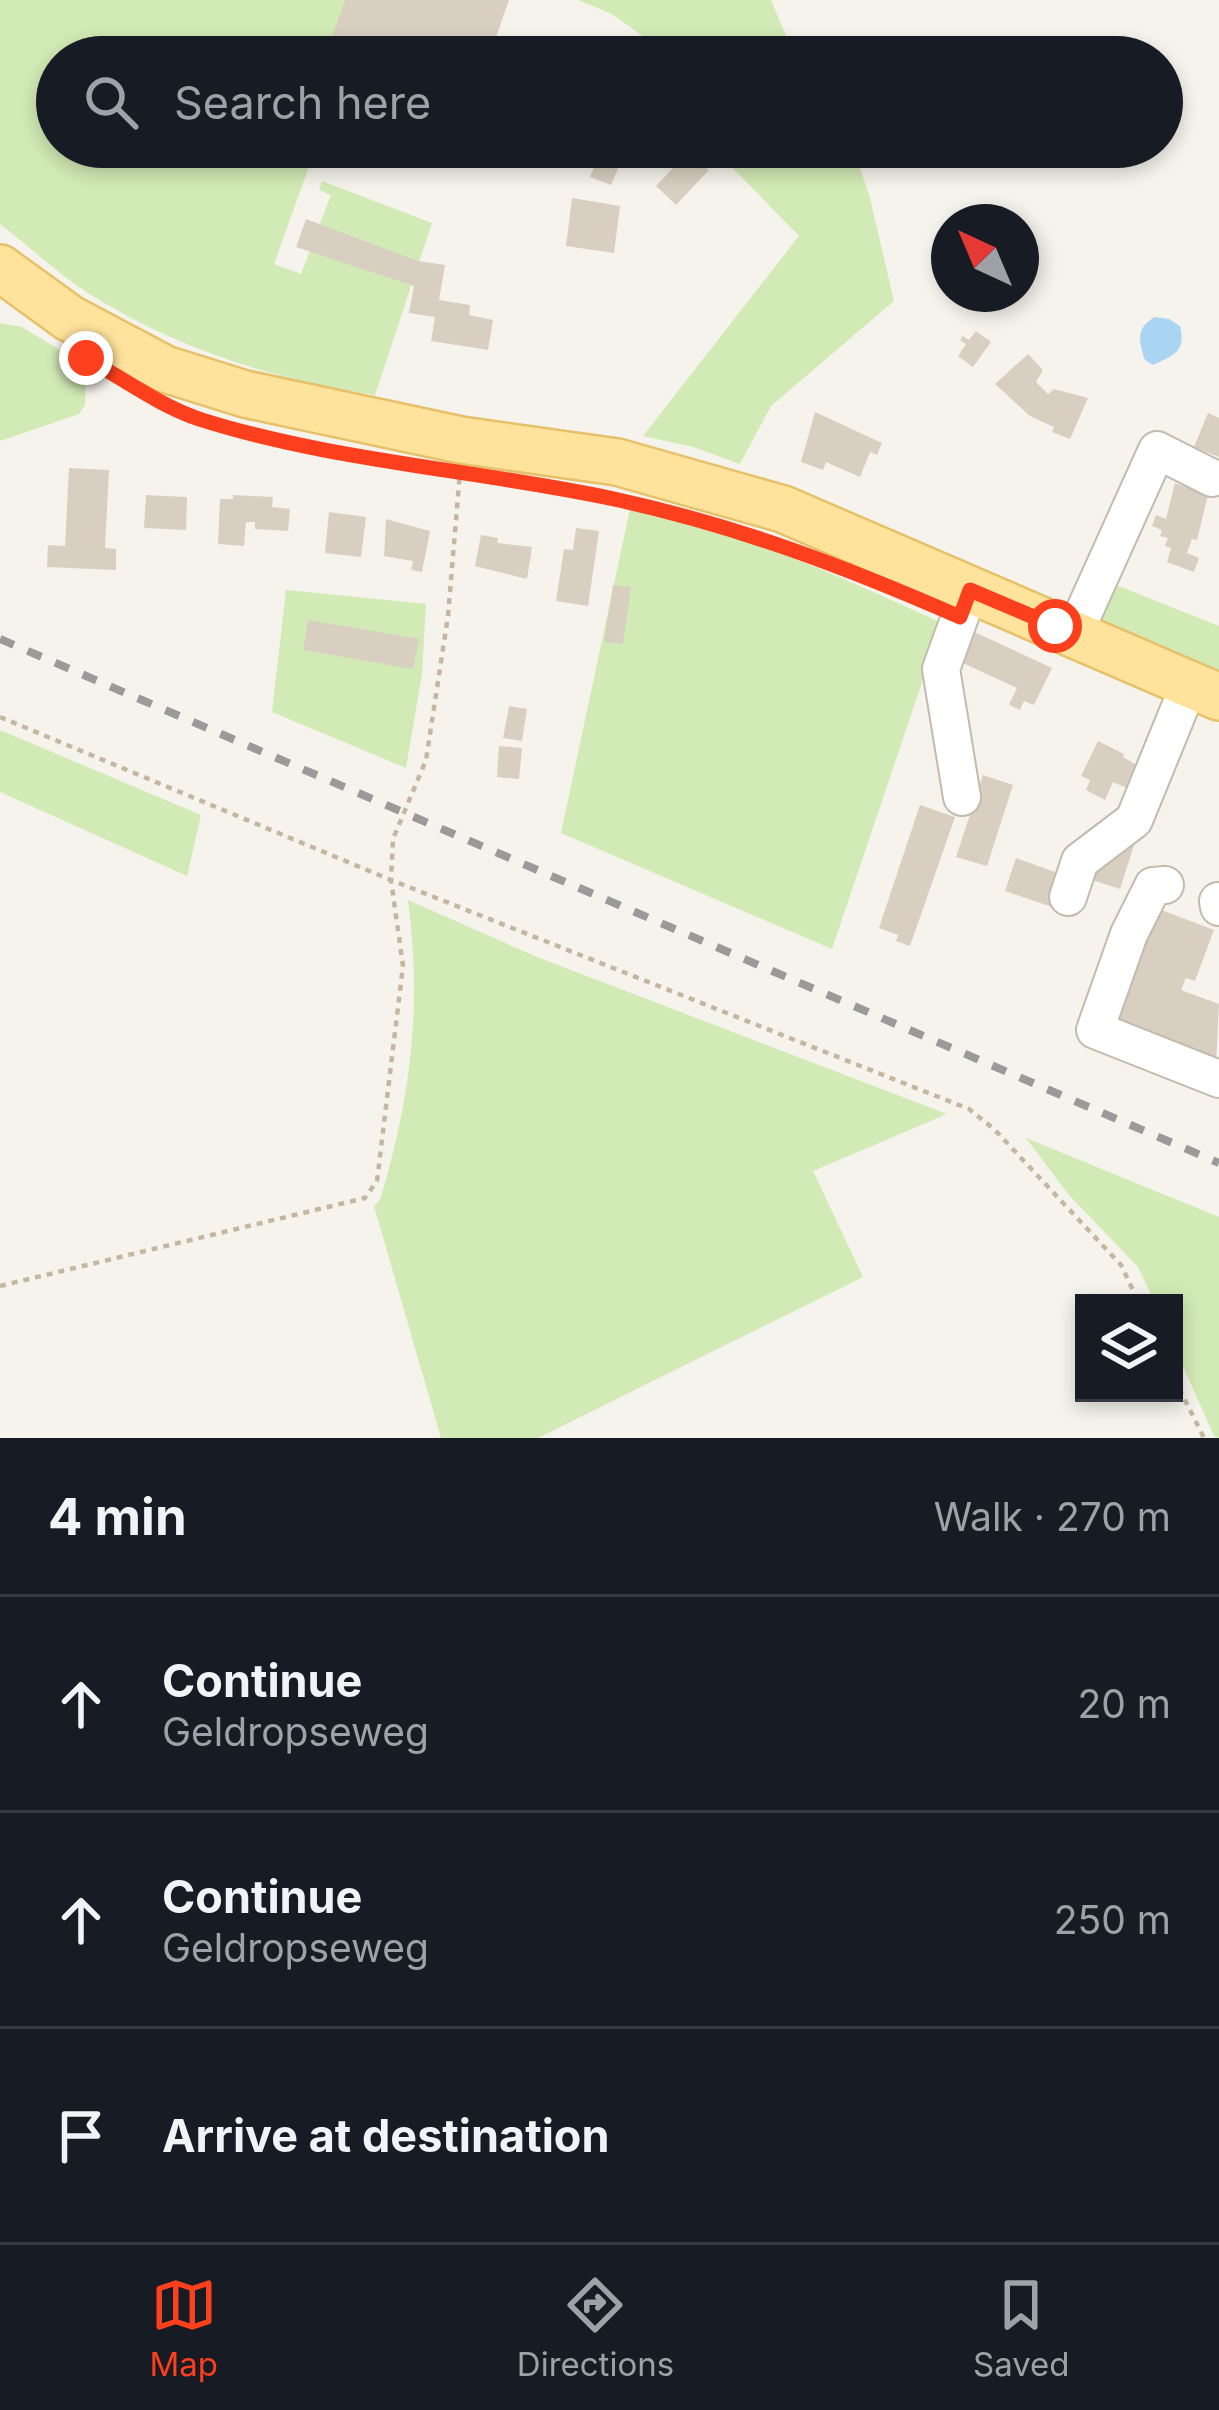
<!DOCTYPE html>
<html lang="en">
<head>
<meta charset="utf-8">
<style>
  body { margin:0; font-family:Inter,sans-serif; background:#242831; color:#f1f3f6 }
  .controls { position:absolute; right:36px; bottom:36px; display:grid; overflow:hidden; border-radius:0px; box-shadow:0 6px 18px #0003 }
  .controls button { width:108px; height:108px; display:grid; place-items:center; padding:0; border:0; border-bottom:3px solid #363941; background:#171b24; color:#f1f3f6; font:60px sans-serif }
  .compass { position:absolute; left:931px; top:204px; width:108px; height:108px; border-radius:50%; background:#171b24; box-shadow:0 6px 18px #0003; rotate:316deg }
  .stop { position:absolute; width:36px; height:36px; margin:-27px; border:9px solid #fc3f1d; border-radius:50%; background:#fff }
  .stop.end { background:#fc3f1d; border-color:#fff; box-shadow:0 3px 12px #0008 }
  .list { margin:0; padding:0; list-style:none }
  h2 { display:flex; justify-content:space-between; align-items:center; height:156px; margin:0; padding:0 48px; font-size:51px }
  h2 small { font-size:39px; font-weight:400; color:#9ea1a6 }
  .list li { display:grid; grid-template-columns:78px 1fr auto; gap:36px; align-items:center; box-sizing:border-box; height:216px; padding:0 48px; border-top:3px solid #363941 }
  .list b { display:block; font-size:45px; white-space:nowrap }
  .list p { margin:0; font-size:39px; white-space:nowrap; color:#9ea1a6 }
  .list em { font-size:39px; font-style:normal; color:#9ea1a6 }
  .icon { flex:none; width:66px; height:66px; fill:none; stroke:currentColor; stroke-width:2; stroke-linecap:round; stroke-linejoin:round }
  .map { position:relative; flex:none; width:1219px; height:1438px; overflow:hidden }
  .search { position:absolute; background:#171b24; box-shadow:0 6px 18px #0003; left:36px; right:36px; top:36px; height:132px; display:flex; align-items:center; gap:30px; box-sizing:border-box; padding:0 42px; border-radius:66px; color:#9ea1a6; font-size:45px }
  .sheet { height:804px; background:#171b24 }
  nav { display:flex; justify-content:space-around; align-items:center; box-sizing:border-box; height:168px; border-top:3px solid #363941; background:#171b24; font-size:33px; color:#9ea1a6 }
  nav a { display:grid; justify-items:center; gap:6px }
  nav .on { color:#fc3f1d }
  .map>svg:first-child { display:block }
  .green { fill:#d2eab5 }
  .water { fill:#a9d4f2 }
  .building { fill:#d8cfc1 }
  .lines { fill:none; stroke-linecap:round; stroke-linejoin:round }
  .minor-casing { stroke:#c2bbae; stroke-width:40 }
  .major-casing { stroke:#e6c16a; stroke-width:50 }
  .path { stroke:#c4b79f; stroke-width:4.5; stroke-dasharray:6 6; stroke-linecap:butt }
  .minor { stroke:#fff; stroke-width:36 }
  .major { stroke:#ffe39c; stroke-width:45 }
  .rail { stroke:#9a9a9a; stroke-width:8; stroke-dasharray:15 15; stroke-linecap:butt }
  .route { stroke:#fc3f1d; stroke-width:15 }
</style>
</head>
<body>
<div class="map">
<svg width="1219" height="1438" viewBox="0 0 1219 1438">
  <rect width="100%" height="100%" fill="#f6f3ec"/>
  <!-- green -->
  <path class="green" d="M0 0H370L349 57H57V147H316L274 264 301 274 331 195 319 190 322 181 432 223 375 395C273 379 176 349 88 293 57 273 29 246 0 224Z
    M578 0H771L795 57H672L612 14Z
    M735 147H852L869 194 894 301 771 406 740 464 693 447 643 436 799 236 724 159Z
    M0 323 22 327 86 366 85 405 79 414 0 441Z
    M631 504C740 531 841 577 942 623L832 949 561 833Z
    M1106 581 1219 626V677L1090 619Z
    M286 590 426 604 422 674 406 768 272 712Z
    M0 730 201 815 187 876 0 792Z
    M408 900 537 957 947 1114 813 1171 863 1277 538 1438H441L374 1206 380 1200C411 1097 422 1007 408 900Z
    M1026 1138 1219 1217V1438L1214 1436 1174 1346V1303H1155L1138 1267 1068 1194Z"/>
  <!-- water -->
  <path class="water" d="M1155 317 1169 319 1180 326C1186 351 1175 355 1153 365L1145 360C1139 341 1135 328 1155 317Z"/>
  <!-- building -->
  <path class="building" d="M345 0H509L489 57H325Z
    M602 147H627L611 185 590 177Z
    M693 147H722L705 167 709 170 676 205 656 186Z
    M572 198 620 206 614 253 566 246Z
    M306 219 418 261 445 265 439 300 470 305 469 315 493 320 488 350 431 341 435 317 409 313 414 286 296 247Z
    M976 331 991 342 973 367 958 356 966 344 960 340 963 336 969 340Z
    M1028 354 1043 370 1036 382 1048 394 1054 389 1088 398 1070 439 1052 432 1054 427 1030 416 995 384Z
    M815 412 882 443 877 455 870 452 860 477 826 462 823 470 801 462Z
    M1208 413 1219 418V457L1194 447Z
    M69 468 109 470 105 548 116 549V570L47 567 48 545 65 546Z
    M1175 483 1208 495 1197 540 1192 539 1187 553 1199 558 1194 572 1167 562 1171 548 1165 546 1168 538 1160 536 1162 530 1152 526 1156 515 1166 519Z
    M146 495 187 497 186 530 144 528Z
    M233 495 273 497 272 507 290 509 288 531 255 529V522H246L244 546 218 544 220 499H233Z
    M329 512 366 517 361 557 325 553Z
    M386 519 430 531 422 572 411 570 413 561 384 556Z
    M576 528 599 531 588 606 556 601 564 549 573 550Z
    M481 535 498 538 497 543 532 547 527 579 475 566Z
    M613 585 631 587 623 644 604 642Z
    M308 620 419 639 413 669 303 650Z
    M966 628 1052 668 1034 705 1024 701 1020 710 1009 705 1017 688 952 658Z
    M509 706 527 709 522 741 503 738Z
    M1098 741 1124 754 1123 757 1143 769 1133 791 1113 782 1105 800 1086 790 1090 780 1081 776Z
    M499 746 522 748 519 779 497 777Z
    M983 775 1013 785 987 866 956 857Z
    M920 805 955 817 910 946 896 941 898 935 879 928Z
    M1123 834 1136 839 1120 889 1092 880 1101 854 1116 858Z
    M1016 858 1063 875 1052 907 1005 891Z
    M1148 905 1214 930 1195 981 1186 978 1181 990 1219 1004 1216 1064 1108 1024 1129 969 1135 971 1139 961 1129 957Z"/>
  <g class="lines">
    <!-- minor casing -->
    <g class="minor-casing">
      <path id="minor" d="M1074 634 1157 450 1212 478
        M962 797 941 669 970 589
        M1165 885 1153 886 1129 934 1095 1030 1219 1079
        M1068 897 1080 861 1134 820 1189 685
        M1218 901 1219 907"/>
    </g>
    <!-- major casing -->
    <g class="major-casing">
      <path id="major" d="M0 268 69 318 165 369 245 394 461 440 617 462 783 509 1219 697"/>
    </g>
    <!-- path -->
    <path class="path" d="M270 438 300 444
      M0 717 391 880 393 839 426 760 448 616 460 472
      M0 1286 365 1198 377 1181 403 966 391 880 969 1109 994 1129 1121 1265 1139 1303
      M1174 1378 1204 1438"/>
    <!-- minor -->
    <use href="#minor" class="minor"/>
    <!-- major -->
    <use href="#major" class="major"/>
    <!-- rail -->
    <path class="rail" d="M0 639 1219 1163"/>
  </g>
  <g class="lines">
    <!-- route -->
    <path class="route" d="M86 358C122 378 160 406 199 419 330 461 478 470 614 499 735 525 846 567 960 617L970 590 1055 626"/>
  </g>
</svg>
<div class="controls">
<button><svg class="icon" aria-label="layers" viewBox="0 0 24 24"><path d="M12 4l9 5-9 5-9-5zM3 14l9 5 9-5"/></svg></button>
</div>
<svg class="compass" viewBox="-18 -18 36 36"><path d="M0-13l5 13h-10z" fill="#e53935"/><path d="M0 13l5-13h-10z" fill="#9ea1a6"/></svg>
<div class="stop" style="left:1055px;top:626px"></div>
<div class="stop end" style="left:86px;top:358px"></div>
<div class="search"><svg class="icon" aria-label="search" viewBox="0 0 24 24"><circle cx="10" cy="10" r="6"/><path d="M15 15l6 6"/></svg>Search here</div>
</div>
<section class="sheet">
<h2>4 min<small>Walk · 270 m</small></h2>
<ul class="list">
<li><svg class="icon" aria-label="ahead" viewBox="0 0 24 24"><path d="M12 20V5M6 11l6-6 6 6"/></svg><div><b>Continue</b><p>Geldropseweg</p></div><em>20 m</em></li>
<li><svg class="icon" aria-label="ahead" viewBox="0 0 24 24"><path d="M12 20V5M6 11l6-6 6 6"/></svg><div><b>Continue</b><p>Geldropseweg</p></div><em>250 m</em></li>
<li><svg class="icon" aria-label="arrive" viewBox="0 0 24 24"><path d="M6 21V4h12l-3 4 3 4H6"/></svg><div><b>Arrive at destination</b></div></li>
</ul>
</section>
<nav>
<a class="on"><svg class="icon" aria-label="map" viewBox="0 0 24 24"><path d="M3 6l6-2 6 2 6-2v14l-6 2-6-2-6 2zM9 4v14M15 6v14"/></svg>Map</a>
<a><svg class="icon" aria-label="directions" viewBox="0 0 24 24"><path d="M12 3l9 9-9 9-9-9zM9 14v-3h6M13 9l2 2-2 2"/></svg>Directions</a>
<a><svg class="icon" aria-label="saved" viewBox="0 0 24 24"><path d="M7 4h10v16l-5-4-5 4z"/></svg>Saved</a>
</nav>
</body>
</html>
